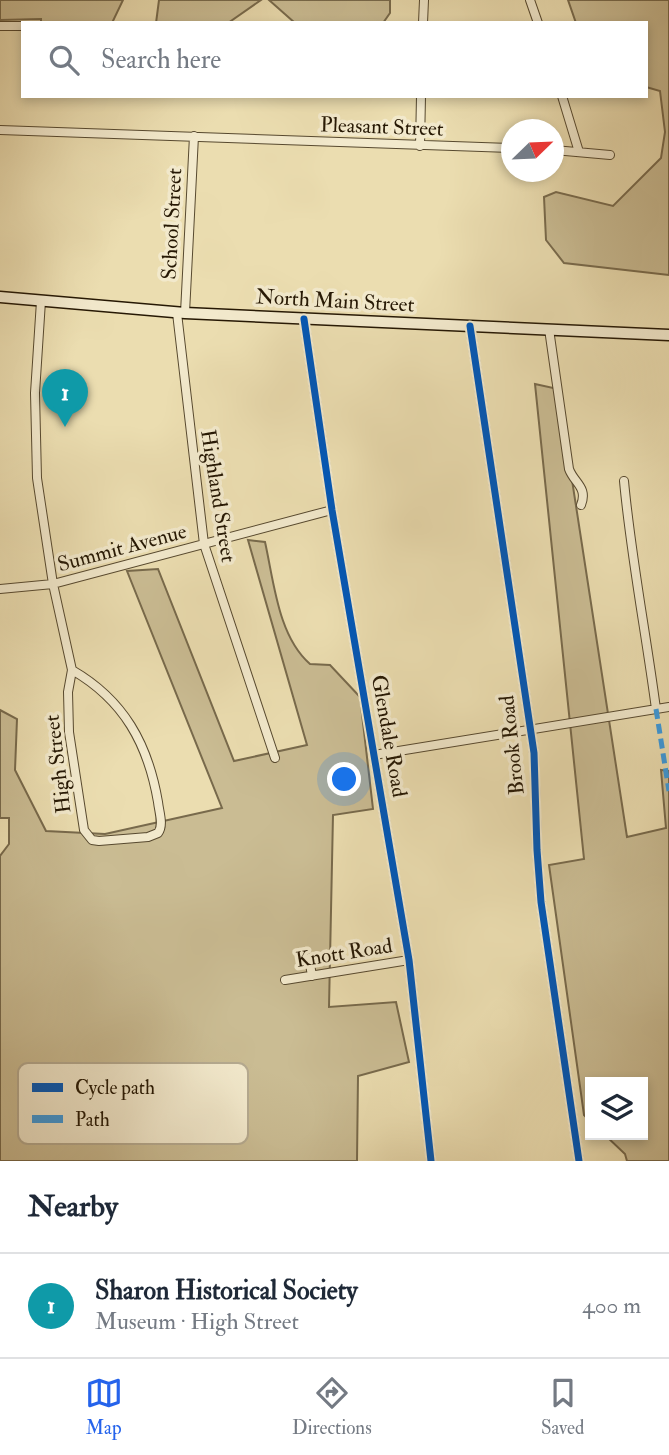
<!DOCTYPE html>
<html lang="en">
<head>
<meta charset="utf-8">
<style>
  body { margin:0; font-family:"IM FELL Double Pica",serif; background:#f6f6f7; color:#1f2937 }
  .controls { position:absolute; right:21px; bottom:21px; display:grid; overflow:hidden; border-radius:0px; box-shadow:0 4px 10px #0003 }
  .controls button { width:63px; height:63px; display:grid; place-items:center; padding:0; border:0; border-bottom:2px solid #e0e1e3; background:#fff; color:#1f2937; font:35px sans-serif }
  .compass { position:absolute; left:501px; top:119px; width:63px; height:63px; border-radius:50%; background:#fff; box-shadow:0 4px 10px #0003; rotate:67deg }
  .you { position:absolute; left:345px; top:780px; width:24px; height:24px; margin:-18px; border:5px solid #fff; border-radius:50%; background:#1a73e8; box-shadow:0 0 0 10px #1a73e833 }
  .badge { display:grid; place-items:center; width:46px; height:46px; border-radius:50%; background:#2563eb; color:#fff; font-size:23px; font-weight:700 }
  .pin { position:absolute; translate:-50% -58px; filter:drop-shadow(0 2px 4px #0008) }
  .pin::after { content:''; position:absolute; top:37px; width:24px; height:21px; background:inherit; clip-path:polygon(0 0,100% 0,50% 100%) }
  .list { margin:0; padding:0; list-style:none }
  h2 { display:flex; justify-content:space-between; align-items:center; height:91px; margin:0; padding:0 28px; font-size:30px }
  h2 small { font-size:23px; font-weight:400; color:#747a83 }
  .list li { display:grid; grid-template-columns:46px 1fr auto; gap:21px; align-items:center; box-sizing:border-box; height:105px; padding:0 28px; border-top:2px solid #e0e1e3 }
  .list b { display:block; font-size:26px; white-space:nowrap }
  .list p { margin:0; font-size:23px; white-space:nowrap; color:#747a83 }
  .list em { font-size:23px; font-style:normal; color:#747a83 }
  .icon { flex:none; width:38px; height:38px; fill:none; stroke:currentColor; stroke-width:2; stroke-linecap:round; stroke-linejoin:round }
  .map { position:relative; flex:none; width:669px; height:1161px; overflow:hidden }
  .search { position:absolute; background:#fff; box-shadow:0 4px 10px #0003; left:21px; right:21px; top:21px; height:77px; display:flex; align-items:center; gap:18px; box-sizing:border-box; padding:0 24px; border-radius:0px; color:#747a83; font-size:26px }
  .sheet { height:196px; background:#fff }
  nav { display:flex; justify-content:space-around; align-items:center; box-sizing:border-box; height:98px; border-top:2px solid #e0e1e3; background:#fff; font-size:19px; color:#747a83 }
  nav a { display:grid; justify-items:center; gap:4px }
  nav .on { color:#2563eb }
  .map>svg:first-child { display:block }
  .green { fill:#cabc93; stroke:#786a4c; stroke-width:2 }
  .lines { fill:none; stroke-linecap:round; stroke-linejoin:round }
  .street-casing { stroke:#57492f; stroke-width:10 }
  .secondary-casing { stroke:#261804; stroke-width:13 }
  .street { stroke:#f2e9cc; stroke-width:8 }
  .secondary { stroke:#f2e9cc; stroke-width:10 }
  .quiet { stroke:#3c9add; stroke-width:5; stroke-dasharray:10 5; stroke-linecap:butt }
  .cycleway-casing { stroke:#f2e9cc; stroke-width:11 }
  .cycleway { stroke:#0057b8; stroke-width:7 }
  .labels { text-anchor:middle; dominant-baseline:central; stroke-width:7; stroke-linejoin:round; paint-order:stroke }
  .street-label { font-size:21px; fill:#261804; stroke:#f2e9cc }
  .key { fill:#f2e9cc; stroke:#b5aa90; stroke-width:2 }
  .key-label { font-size:19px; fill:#261804 }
</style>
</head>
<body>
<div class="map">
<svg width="669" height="1161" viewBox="0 0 669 1161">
  <rect width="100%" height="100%" fill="#ebddb0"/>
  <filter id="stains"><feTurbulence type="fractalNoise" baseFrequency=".00286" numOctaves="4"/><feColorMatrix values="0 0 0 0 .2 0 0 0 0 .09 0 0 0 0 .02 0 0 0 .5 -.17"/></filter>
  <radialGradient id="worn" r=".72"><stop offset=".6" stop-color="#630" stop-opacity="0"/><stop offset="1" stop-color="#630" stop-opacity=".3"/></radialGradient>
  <!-- green -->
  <path class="green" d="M0 0H123L112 23H41V19L0 20Z
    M159 0H261L228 23H156Z
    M269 0H390V13L383 23H295Z
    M568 0H669V275L564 263 546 240 544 197 556 192 613 206 661 158 665 132 660 91 646 87V23H576Z
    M535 384 558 389 627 837 666 828 661 770 669 771V1161H627L625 1154 605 1135H643V1082H590V1121L584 1115 549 865 584 859Z
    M248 540 265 542C274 582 278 636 310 664L330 665 360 697 373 809 333 815 329 1007 396 1002 409 1062 358 1076 357 1161H0V856L9 844V818H0V710L17 719 15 770 46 831 105 834 222 808 127 571 158 569 234 761 307 745Z"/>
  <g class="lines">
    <!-- street casing -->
    <g class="street-casing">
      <path id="street" d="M530 0 538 23
        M423 23 424 0
        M0 26H21
        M562 96 579 152
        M0 130 512 148
        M420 146 421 96
        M554 150 610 155
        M41 301 35 393 37 478 53 584 72 670 68 692 69 732 84 830 92 840 99 841 148 837 158 833C164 825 159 812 158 802 148 744 124 700 72 670
        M177 313 204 544 275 758
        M185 313 194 136
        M304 319 332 510 409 960 431 1161
        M470 326 534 753 537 850 541 902 579 1161
        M549 329 569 469C574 483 588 487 581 505
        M624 481C631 557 646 633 656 709
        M0 589 53 584 332 510
        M374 755 669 707
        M309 958 312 976
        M285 980 409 960"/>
    </g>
    <!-- secondary casing -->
    <g class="secondary-casing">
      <path id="secondary" d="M0 297 185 313 669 335"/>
    </g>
    <!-- street -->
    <use href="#street" class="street"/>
    <!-- secondary -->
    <use href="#secondary" class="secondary"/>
    <!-- quiet -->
    <path class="quiet" d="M656 709 669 791"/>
    <!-- cycleway casing -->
    <g class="cycleway-casing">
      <path id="cycleway" d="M304 319 332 510 409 960 431 1161
        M470 326 534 753 537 850 541 902 579 1161"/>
    </g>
    <!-- cycleway -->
    <use href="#cycleway" class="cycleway"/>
  </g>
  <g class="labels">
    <!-- street labels -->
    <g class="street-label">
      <text transform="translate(382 127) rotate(2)">Pleasant Street</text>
      <text transform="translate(172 224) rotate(-87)">School Street</text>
      <text transform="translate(335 301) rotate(3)">North Main Street</text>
      <text transform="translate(218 496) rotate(81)">Highland Street</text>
      <text transform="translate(122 548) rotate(-15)">Summit Avenue</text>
      <text transform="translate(389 736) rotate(80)">Glendale Road</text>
      <text transform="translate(512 745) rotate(-96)">Brook Road</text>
      <text transform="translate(58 764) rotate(-97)">High Street</text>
      <text transform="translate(344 953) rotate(-9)">Knott Road</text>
    </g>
  </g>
  <!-- legend -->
  <rect x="18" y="1063" width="230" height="81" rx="10" class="key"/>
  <rect x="32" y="1083" width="31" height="9" fill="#0057b8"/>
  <rect x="32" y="1115" width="31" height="8" fill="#3c9add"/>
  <g class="key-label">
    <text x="75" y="1094">Cycle path</text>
    <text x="75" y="1126">Path</text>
  </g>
  <rect width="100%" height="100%" filter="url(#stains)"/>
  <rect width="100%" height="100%" fill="url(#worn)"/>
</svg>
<div class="controls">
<button><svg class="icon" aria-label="layers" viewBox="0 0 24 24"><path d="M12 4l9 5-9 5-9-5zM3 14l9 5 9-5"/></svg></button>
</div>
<svg class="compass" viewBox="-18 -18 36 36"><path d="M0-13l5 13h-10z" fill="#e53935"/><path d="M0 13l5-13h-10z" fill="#747a83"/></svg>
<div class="you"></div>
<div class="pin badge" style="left:65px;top:427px;background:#0f9aa8">1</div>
<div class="search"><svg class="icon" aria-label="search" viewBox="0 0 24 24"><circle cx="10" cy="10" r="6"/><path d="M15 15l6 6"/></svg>Search here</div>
</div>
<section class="sheet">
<h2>Nearby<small></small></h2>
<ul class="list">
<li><span class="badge" style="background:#0f9aa8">1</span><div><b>Sharon Historical Society</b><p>Museum · High Street</p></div><em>400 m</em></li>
</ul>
</section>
<nav>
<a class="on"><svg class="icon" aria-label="map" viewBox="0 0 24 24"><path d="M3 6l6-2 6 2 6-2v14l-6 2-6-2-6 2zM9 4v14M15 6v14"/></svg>Map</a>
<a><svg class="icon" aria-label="directions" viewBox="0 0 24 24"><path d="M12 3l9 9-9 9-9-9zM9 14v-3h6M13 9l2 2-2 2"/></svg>Directions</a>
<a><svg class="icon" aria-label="saved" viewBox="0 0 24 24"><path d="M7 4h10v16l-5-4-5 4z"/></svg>Saved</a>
</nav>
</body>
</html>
